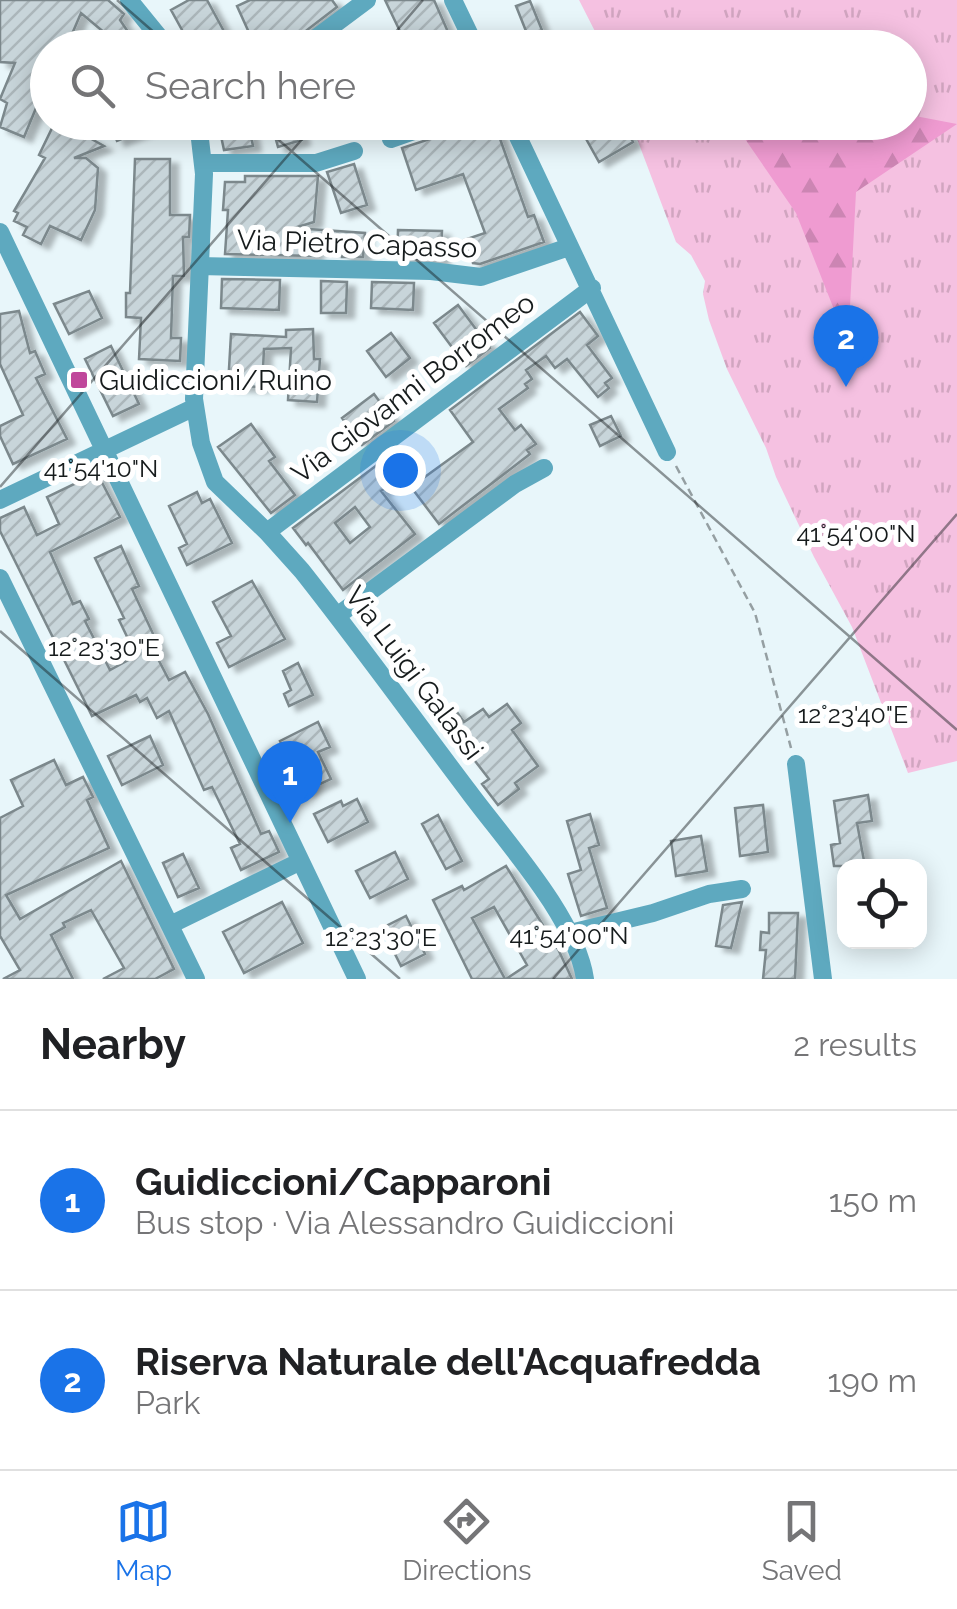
<!DOCTYPE html>
<html lang="en">
<head>
<meta charset="utf-8">
<style>
  body { margin:0; font-family:Raleway,sans-serif; background:#f2f2f2; color:#202124 }
  .controls { position:absolute; right:30px; bottom:30px; display:grid; overflow:hidden; border-radius:20px; box-shadow:0 5px 25px #0003 }
  .controls button { width:90px; height:90px; display:grid; place-items:center; padding:0; border:0; border-bottom:2px solid #e0e0e0; background:#fff; color:#202124; font:50px sans-serif }
  .you { position:absolute; left:400px; top:470px; width:35px; height:35px; margin:-25px; border:8px solid #fff; border-radius:50%; background:#1a73e8; box-shadow:0 0 0 15px #1a73e833 }
  .badge { display:grid; place-items:center; width:65px; height:65px; border-radius:50%; background:#1a73e8; color:#fff; font-size:32px; font-weight:700 }
  .pin { position:absolute; translate:-50% -82px; filter:drop-shadow(0 2px 5px #0008) }
  .pin::after { content:''; position:absolute; top:52px; width:35px; height:30px; background:inherit; clip-path:polygon(0 0,100% 0,50% 100%) }
  .list { margin:0; padding:0; list-style:none }
  h2 { display:flex; justify-content:space-between; align-items:center; height:130px; margin:0; padding:0 40px; font-size:42px }
  h2 small { font-size:32px; font-weight:400; color:#757577 }
  .list li { display:grid; grid-template-columns:65px 1fr auto; gap:30px; align-items:center; box-sizing:border-box; height:180px; padding:0 40px; border-top:2px solid #e0e0e0 }
  .list b { display:block; font-size:38px; white-space:nowrap }
  .list p { margin:0; font-size:32px; white-space:nowrap; color:#757577 }
  .list em { font-size:32px; font-style:normal; color:#757577 }
  .icon { flex:none; width:55px; height:55px; fill:none; stroke:currentColor; stroke-width:2; stroke-linecap:round; stroke-linejoin:round }
  .map { position:relative; flex:none; width:957px; height:979px; overflow:hidden }
  .search { position:absolute; background:#fff; box-shadow:0 5px 25px #0003; left:30px; right:30px; top:30px; height:110px; display:flex; align-items:center; gap:25px; box-sizing:border-box; padding:0 35px; border-radius:55px; color:#757577; font-size:38px }
  .sheet { height:490px; background:#fff }
  nav { display:flex; justify-content:space-around; align-items:center; box-sizing:border-box; height:140px; border-top:2px solid #e0e0e0; background:#fff; font-size:28px; color:#757577 }
  nav a { display:grid; justify-items:center; gap:5px }
  nav .on { color:#1a73e8 }
  .map>svg:first-child { display:block }
  .grass { fill:url(#grass-tufts) }
  .forest { fill:url(#forest-firs) }
  .building { fill:url(#building-hatch); stroke:#7b888c; stroke-width:2.5; fill-rule:evenodd; filter:url(#shadow) }
  .lines { fill:none; stroke-linecap:round; stroke-linejoin:round }
  .path { stroke:#959fa2; stroke-width:2.5; stroke-dasharray:8 5; stroke-linecap:butt }
  .minor { stroke:#5ea9bf; stroke-width:18 }
  .ticks { fill:none; stroke:#161b1c; stroke-width:2.5; stroke-opacity:0.45 }
  .poi-dot { fill:#c0479b; stroke:#fff; stroke-width:4 }
  .labels { text-anchor:middle; dominant-baseline:central; stroke-width:10; stroke-linejoin:round; paint-order:stroke }
  .street-label { font-size:28px; fill:#161b1c; stroke:#fff }
  .poi-label { font-size:28px; fill:#161b1c; stroke:#fff; text-anchor:start }
  .ticks-label { font-size:25px; text-anchor:middle; fill:#161b1c; stroke:#fff; stroke-width:10; stroke-linejoin:round; paint-order:stroke }
</style>
</head>
<body>
<div class="map">
<svg width="957" height="979" viewBox="0 0 957 979">
  <defs>
    <pattern id="grass-tufts" width="24" height="20" patternUnits="userSpaceOnUse" patternTransform="scale(2.5)"><rect width="24" height="20" fill="#f5c1e1"/><path d="M3 7l-1-3M5 7V3M7 7l1-3M15 17l-1-3M17 17v-4M19 17l1-3" fill="none" stroke="#d1a5c0"/></pattern>
    <pattern id="forest-firs" width="22" height="20" patternUnits="userSpaceOnUse" patternTransform="scale(2.5)"><rect width="22" height="20" fill="#ef9bd1"/><path d="M5 1l3.5 6h-7zM16 11l3.5 6h-7z" fill="#cc85b3"/></pattern>
    <pattern id="building-hatch" width="6" height="6" patternUnits="userSpaceOnUse" patternTransform="scale(2.5)"><rect width="6" height="6" fill="#c8d5da"/><path d="M-1 1l2-2M0 6l6-6M5 7l2-2" fill="none" stroke="#abb6ba"/></pattern>
    <filter id="shadow"><feDropShadow dx="8" dy="5" stdDeviation="2.5" flood-color="#0004"/></filter>
  </defs>
  <rect width="100%" height="100%" fill="#e8f6fa"/>
  <!-- grass -->
  <path class="grass" d="M579 0H957V761L908 773 852 627 814 557 776 477 766 448 727 369 709 320 703 294 705 281 691 255 676 242 631 123 910 122V48L603 47Z"/>
  <!-- forest -->
  <path class="forest" d="M910 115 957 124 856 192 848 345 796 213 734 123 910 122Z"/>
  <!-- building -->
  <path class="building" d="M0 0H108L124 14 120 20 139 48H100L112 39 81 13 66 48H48V79L24 137 0 127 7 103 0 99 15 63 0 62Z
    M189 0H207L233 48H192L171 10Z
    M250 0H332L337 7 298 37 270 48H256L237 6Z
    M385 0H434L455 48H408Z
    M530 1 544 35 530 41 516 6Z
    M55 122H83L79 132 104 146 74 158H86L98 168 95 210 81 240 50 226 41 244 23 235 27 227 14 221 18 213 14 211 45 158 39 155Z
    M109 122H162L163 123 117 141Z
    M218 122H248L253 146 224 150Z
    M271 122H297L302 140 278 147Z
    M482 122H494L528 217 534 215 544 242 480 264 473 263 464 240 485 233 463 174 416 190 402 148Z
    M590 122H622L633 142 599 162 580 128Z
    M135 159H170V215H190L189 237H183L184 276H173L171 338H181L180 361 139 359 141 318 126 317V293H130Z
    M354 164 367 205 341 213 327 172Z
    M245 176H318L314 222 294 228 365 233 363 257H342L343 250 315 248V256L225 254 228 210H223L225 182H245Z
    M398 230 442 231 441 260 397 258Z
    M222 279 280 280 279 310 221 308Z
    M321 281 347 282 346 313H321Z
    M372 282 414 283 413 310 371 308Z
    M89 291 102 318 69 334 54 304Z
    M458 305 490 348 466 366 434 323Z
    M19 311 30 353 35 351 45 374 36 378 67 439 13 464 0 436V426L23 415 0 364V314Z
    M580 312 598 336 587 345 612 378 605 383 609 388 598 397 567 359 555 368 546 356 526 370 532 379 525 384 528 388 499 409 515 430 521 425 536 444 527 450 530 454 439 524 411 487 473 442 450 410Z
    M313 329 314 359H320L317 402 288 400 291 348 264 349 262 387 228 386 231 334 286 337V330Z
    M391 333 410 358 386 377 367 351Z
    M111 346 139 404 113 416 85 359Z
    M374 394 394 421 362 445 342 418Z
    M611 416 621 436 600 446 590 425Z
    M251 424 275 457 269 461 295 495 271 513 218 447Z
    M377 465 391 484 381 491 415 534 343 590 308 543 306 545 293 528ZM355 507 370 527 350 543 335 523Z
    M97 473 120 517 50 552 73 604 80 601 89 619 85 621 110 670 132 658 127 647 131 645 119 620 124 618 95 558 121 546 139 586 132 589 162 653 156 655 169 680 185 672 208 714 261 834 269 831 279 852 241 870 231 848 240 844 212 787 204 790 169 711 157 718 147 698 140 702 136 695 92 716 0 531V518L24 507 37 535 59 524 47 497Z
    M197 492 202 503 210 499 232 543 187 565 179 548 187 544 169 506Z
    M252 581 285 639 229 667 217 643 231 636 213 602Z
    M298 663 313 695 289 706 284 694 291 690 283 671Z
    M507 704 521 723 512 730 538 766 515 783 519 789 498 805 482 784 489 779 441 717 454 708 464 722 483 709 489 717Z
    M318 722 330 747 318 752 331 779 305 791 280 741Z
    M150 736 163 765 122 785 108 756Z
    M54 760 66 785 83 777 93 797 87 800 109 848 6 895 20 919 121 861 174 969 155 979H103L124 968 91 910 63 923 65 927 51 935 73 979H3L20 970 0 936V818L23 806 11 780Z
    M868 795 872 821 857 823 865 866H834L831 845 840 843 834 801Z
    M357 799 368 822 328 842 314 814 341 801 343 806Z
    M763 805 768 852 740 856 735 808Z
    M590 814 599 845 589 848 607 908 581 916 568 874 581 870 567 821Z
    M438 815 462 861 446 869 422 824Z
    M701 836 707 871 676 876 671 841Z
    M395 852 408 879 370 898 356 871Z
    M183 854 199 888 178 897 163 863Z
    M506 866 558 949 572 979H506L527 965 494 907 472 918 505 979H472L433 900 462 886 464 890Z
    M282 902 303 943 244 973 223 932Z
    M742 902 731 948 716 946 723 905Z
    M769 913H798L795 979H763L766 950H760L761 932 769 933Z
    M406 916 425 954 401 966 382 928Z"/>
  <g class="lines">
    <!-- path -->
    <path class="path" d="M676 466 755 613 791 748"/>
    <!-- minor -->
    <path class="minor" d="M129 0 168 48
      M453 0 476 48
      M308 44 367 0
      M198 122 204 174 194 399 201 443 215 482 267 532 302 571C359 643 413 718 469 792 506 842 576 918 585 979
      M511 122 667 452
      M391 139 439 122
      M204 163H316L354 151
      M0 232 357 979
      M199 266 431 271 481 277 569 247
      M0 500 195 407
      M267 532 592 288
      M0 578 196 979
      M337 616 515 484 544 468
      M796 764 823 979
      M170 925 299 862
      M570 933 653 913 709 894 742 889"/>
  </g>
  <!-- ticks -->
  <path class="ticks" d="M117 0 172 48M382 48 423 0M258 122 957 730M0 487 317 122M0 631 400 979M553 979 957 514"/>
  <!-- markers -->
  <rect class="poi-dot" x="69" y="370" width="20" height="20" rx="5"/>
  <g class="labels">
    <!-- street labels -->
    <g class="street-label">
      <text transform="translate(357 244) rotate(2)">Via Pietro Capasso</text>
      <text transform="translate(413 388) rotate(-37)">Via Giovanni Borromeo</text>
      <text transform="translate(414 673) rotate(53)">Via Luigi Galassi</text>
    </g>
    <!-- poi labels -->
    <g class="poi-label">
      <text x="99" y="380">Guidiccioni/Ruino</text>
    </g>
  </g>
  <g class="ticks-label">
    <text x="101" y="477">41°54'10"N</text>
    <text x="856" y="542">41°54'00"N</text>
    <text x="104" y="656">12°23'30"E</text>
    <text x="853" y="723">12°23'40"E</text>
    <text x="569" y="944">41°54'00"N</text>
    <text x="381" y="946">12°23'30"E</text>
  </g>
</svg>
<div class="controls">
<button><svg class="icon" aria-label="locate" viewBox="0 0 24 24"><circle cx="12" cy="12" r="6"/><path d="M12 2v4M12 18v4M2 12h4M18 12h4"/></svg></button>
</div>
<div class="you"></div>
<div class="pin badge" style="left:290px;top:823px">1</div>
<div class="pin badge" style="left:846px;top:387px">2</div>
<div class="search"><svg class="icon" aria-label="search" viewBox="0 0 24 24"><circle cx="10" cy="10" r="6"/><path d="M15 15l6 6"/></svg>Search here</div>
</div>
<section class="sheet">
<h2>Nearby<small>2 results</small></h2>
<ul class="list">
<li><span class="badge">1</span><div><b>Guidiccioni/Capparoni</b><p>Bus stop · Via Alessandro Guidiccioni</p></div><em>150 m</em></li>
<li><span class="badge">2</span><div><b>Riserva Naturale dell'Acquafredda</b><p>Park</p></div><em>190 m</em></li>
</ul>
</section>
<nav>
<a class="on"><svg class="icon" aria-label="map" viewBox="0 0 24 24"><path d="M3 6l6-2 6 2 6-2v14l-6 2-6-2-6 2zM9 4v14M15 6v14"/></svg>Map</a>
<a><svg class="icon" aria-label="directions" viewBox="0 0 24 24"><path d="M12 3l9 9-9 9-9-9zM9 14v-3h6M13 9l2 2-2 2"/></svg>Directions</a>
<a><svg class="icon" aria-label="saved" viewBox="0 0 24 24"><path d="M7 4h10v16l-5-4-5 4z"/></svg>Saved</a>
</nav>
</body>
</html>
